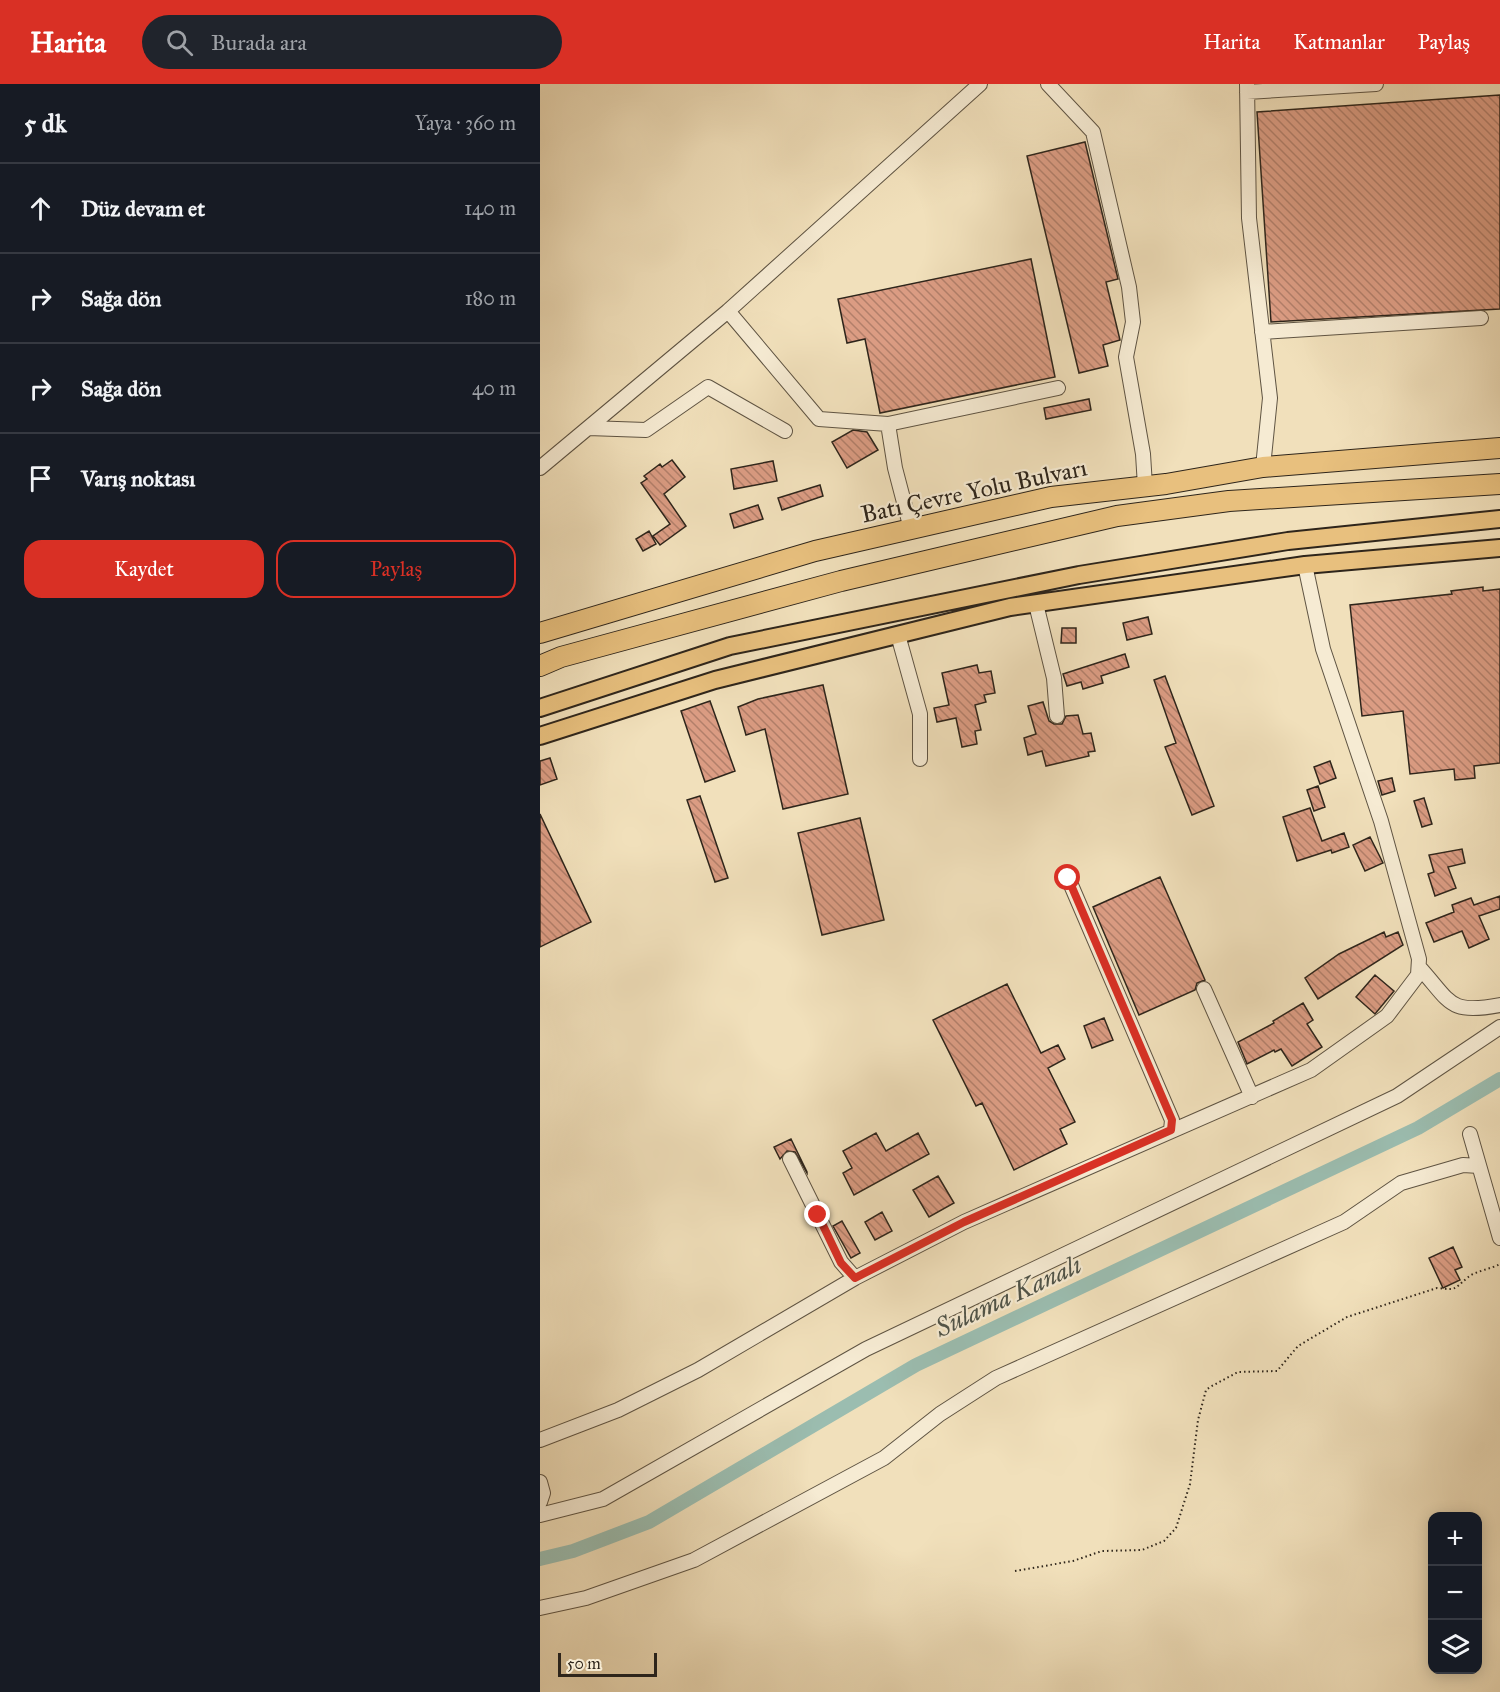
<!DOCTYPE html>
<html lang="tr">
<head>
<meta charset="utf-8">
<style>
  body { margin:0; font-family:"IM FELL Great Primer",serif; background:#20242c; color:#f1f3f6 }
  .controls { position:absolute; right:18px; bottom:18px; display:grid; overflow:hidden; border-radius:12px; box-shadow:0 3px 15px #0003 }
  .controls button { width:54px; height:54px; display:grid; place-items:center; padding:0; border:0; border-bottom:2px solid #363941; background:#171b24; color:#f1f3f6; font:30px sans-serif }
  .scale { position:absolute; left:18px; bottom:15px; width:99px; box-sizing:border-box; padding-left:6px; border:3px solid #2e251b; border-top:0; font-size:16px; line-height:21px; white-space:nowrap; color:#2e251b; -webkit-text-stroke:4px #f6ebd3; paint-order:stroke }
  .stop { position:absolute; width:18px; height:18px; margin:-14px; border:4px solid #d93025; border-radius:50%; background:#fff }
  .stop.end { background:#d93025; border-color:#fff; box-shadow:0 2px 6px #0008 }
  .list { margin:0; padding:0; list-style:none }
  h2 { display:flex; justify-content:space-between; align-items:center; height:78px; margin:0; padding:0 24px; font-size:26px }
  h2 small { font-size:20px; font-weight:400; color:#9ea1a6 }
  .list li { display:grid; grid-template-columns:39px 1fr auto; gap:18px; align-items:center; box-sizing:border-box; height:90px; padding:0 24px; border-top:2px solid #363941 }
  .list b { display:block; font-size:22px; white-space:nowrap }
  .list em { font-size:20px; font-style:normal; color:#9ea1a6 }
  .actions { display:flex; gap:12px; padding:18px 24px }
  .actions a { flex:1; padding:14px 0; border:2px solid #d93025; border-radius:18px; text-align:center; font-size:21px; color:#d93025 }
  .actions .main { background:#d93025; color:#fff }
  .icon { flex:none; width:33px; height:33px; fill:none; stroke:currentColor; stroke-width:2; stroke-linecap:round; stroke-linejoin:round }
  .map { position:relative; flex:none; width:960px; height:1608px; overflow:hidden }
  header { display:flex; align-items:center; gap:36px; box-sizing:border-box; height:84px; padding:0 30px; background:#d93025; color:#fff }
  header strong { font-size:28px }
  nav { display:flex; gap:33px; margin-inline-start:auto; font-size:21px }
  .search { width:420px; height:54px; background:#20242c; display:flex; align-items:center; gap:15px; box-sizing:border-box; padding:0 21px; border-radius:33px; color:#9ea1a6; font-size:22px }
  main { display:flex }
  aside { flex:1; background:#171b24 }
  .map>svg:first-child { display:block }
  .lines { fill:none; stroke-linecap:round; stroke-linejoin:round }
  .canal { stroke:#9bbdb0; stroke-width:14 }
  .building { fill:url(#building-back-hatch); stroke:#2e251b; stroke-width:1.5 }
  .minor-casing { stroke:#5f5443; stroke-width:16 }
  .major-casing { stroke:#2e251b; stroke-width:20 }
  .highway-casing { stroke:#2e251b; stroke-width:22 }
  .path { stroke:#2e251b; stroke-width:2; stroke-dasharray:1.5 3; stroke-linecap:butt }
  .minor { stroke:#f6ebd3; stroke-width:14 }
  .major { stroke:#e8c07e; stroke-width:16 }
  .highway { stroke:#e8c07e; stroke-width:20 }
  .route { stroke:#d93025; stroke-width:8 }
  .labels { text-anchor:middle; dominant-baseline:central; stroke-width:4.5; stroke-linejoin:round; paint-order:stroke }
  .street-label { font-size:24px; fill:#2e251b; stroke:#f6ebd3 }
  .water-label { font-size:26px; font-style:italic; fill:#4f5348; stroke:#f6ebd3 }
</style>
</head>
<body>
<header>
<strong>Harita</strong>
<div class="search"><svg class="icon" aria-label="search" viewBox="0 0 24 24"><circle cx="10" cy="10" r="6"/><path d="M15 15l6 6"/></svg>Burada ara</div>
<nav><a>Harita</a><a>Katmanlar</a><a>Paylaş</a></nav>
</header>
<main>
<aside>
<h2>5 dk<small>Yaya · 360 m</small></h2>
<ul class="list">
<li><svg class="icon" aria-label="ahead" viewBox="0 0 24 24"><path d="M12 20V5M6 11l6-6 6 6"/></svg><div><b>Düz devam et</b></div><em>140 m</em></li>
<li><svg class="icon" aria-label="right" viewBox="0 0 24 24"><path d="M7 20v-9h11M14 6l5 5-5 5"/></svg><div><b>Sağa dön</b></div><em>180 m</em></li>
<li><svg class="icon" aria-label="right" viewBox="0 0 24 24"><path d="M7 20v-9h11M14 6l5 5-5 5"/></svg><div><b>Sağa dön</b></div><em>40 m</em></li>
<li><svg class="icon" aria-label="arrive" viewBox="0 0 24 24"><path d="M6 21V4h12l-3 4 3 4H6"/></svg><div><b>Varış noktası</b></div></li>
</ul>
<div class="actions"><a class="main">Kaydet</a><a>Paylaş</a></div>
</aside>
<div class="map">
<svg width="960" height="1608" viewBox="0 0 960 1608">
  <defs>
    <pattern id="building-back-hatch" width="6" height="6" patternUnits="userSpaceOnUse" patternTransform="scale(1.5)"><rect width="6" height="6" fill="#db9c83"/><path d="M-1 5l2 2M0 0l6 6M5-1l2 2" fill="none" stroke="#b27f6a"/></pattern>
  </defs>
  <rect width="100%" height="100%" fill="#f1e0bb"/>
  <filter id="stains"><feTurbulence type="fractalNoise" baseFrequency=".00333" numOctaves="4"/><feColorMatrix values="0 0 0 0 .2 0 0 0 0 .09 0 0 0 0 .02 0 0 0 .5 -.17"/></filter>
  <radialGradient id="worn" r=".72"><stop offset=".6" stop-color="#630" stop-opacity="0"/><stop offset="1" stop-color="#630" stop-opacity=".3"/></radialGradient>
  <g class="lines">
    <!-- canal -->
    <path class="canal" d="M0 1475 33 1467 109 1438 376 1281 878 1044 960 995"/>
  </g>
  <!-- building -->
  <path class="building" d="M960 11V225L731 238 717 28Z
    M545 58 578 195 566 198 580 256 563 261 568 282 539 289 487 72Z
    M491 175 515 293 340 329 325 255 307 259 298 215Z
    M549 315 551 326 506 335 504 324Z
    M313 346 327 348 338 366 307 384 292 358Z
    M132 376 145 393 124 410 146 442 120 461 113 452 130 440 101 399 107 395 104 392 120 380 122 383Z
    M233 377 237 397 194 405 191 385Z
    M280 401 283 412 242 426 238 414Z
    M218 421 223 435 194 444 190 430Z
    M109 447 116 460 103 467 96 455Z
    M943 503V507L960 505V679L934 682 935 694 915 696 914 685 870 690 863 627 822 632 810 521 912 510 911 507Z
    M608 533 612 550 587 556 583 539Z
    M522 544H536V559H521Z
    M585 570 589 583 561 592 563 599 543 605 541 598 527 602 523 590Z
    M437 581 439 589 451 587 455 609 444 611 446 618 435 621 441 646 435 647 437 660 422 663 416 634 397 638 394 624 409 621 402 589Z
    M625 592 674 722 652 731 625 663 636 659 614 596Z
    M283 601 308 710 243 725 225 645 206 651 198 623 218 615Z
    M170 617 195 687 165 698 141 627Z
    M503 618 509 637 514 640H522L526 632 538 631 543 650 551 649 555 667 548 668 549 672 506 682 502 667 488 671 484 654 496 650 488 622Z
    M10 674 17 695 0 701V677Z
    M790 677 796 694 780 700 774 683Z
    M852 694 855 707 842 711 838 697Z
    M778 702 785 723 774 727 767 706Z
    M160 712 188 794 175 798 147 716Z
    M884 714 892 740 882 743 874 717Z
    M770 724 782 757 804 749 809 763 792 769 791 766 757 777 743 733Z
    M0 730 51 838 0 863Z
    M320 734 344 836 282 851 258 749Z
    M830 753 843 779 825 787 813 761Z
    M922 765 925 779 908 783 916 804 895 812 888 790 894 788 889 771Z
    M620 793 665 896 657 899 655 906 599 931 553 823Z
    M960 812V825L939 832 949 855 929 864 922 847 894 858 886 839 914 828 912 821 931 814 934 821Z
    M844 848 846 853 858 848 863 861 778 915 765 894 799 870Z
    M835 891 854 907 835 930 816 913Z
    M467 900 501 969 518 961 525 975 508 984 535 1038 520 1045 527 1060 474 1086 442 1019 436 1022 393 936Z
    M763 919 773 936 767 940 782 963 752 982 741 965 735 968 734 966 707 980 698 958 734 939 733 937Z
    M564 934 573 956 552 964 544 942Z
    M336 1049 346 1067 378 1049 389 1070 314 1111 303 1089 312 1084 303 1067Z
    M251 1055 267 1088V1089L255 1068 247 1067 240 1075 234 1063Z
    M398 1092 414 1119 389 1133 373 1106Z
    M342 1128 352 1147 335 1156 325 1138Z
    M302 1137 320 1169 311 1174 293 1142Z
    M913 1163 922 1183 915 1186 920 1196 903 1204 889 1174Z"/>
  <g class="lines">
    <!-- minor casing -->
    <g class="minor-casing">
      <path id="minor" d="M508 0 553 48 589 203 593 238 586 273 603 370 605 402
        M707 0 709 134 730 314 723 383
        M707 8 836 0
        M188 227 279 335 348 340 518 304
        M722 248 941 234
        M348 340 355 384 371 445
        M48 344 106 346 168 303 245 347
        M0 384 188 227 440 0
        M496 520 514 594 517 632
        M358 551 380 630V675
        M528 794 632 1036 631 1046
        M879 883C911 918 908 931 960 921
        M664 905 712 1013
        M930 1050 960 1154
        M250 1075 301 1178 315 1194
        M0 1356 78 1326 158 1286 315 1194 424 1138 771 986 847 932 878 891 879 875 841 737 783 565 765 481
        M0 1398 3 1409 0 1418
        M0 1431 63 1415 326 1265 857 1012 960 943
        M0 1524 46 1514 154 1476 344 1374 400 1330 456 1294 804 1138 861 1099 923 1081 939 1082"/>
    </g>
    <!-- major casing -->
    <g class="major-casing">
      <path id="major" d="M0 624 190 562 539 491 748 457 960 435
        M0 652 175 596 470 523 765 481 960 464"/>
    </g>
    <!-- highway casing -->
    <g class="highway-casing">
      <path id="highway" d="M0 549 275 467 511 413 626 400 723 383 960 364
        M0 582 21 573 301 497 577 432 689 417 960 400"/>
    </g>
    <!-- path -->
    <path class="path" d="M475 1487 533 1477 562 1467 602 1466 624 1457 636 1444 650 1400 658 1336 666 1306 670 1303 698 1288 737 1287 758 1262 807 1233 897 1204C917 1206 913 1206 927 1194 935 1187 951 1185 960 1180"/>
    <!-- minor -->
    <use href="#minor" class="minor"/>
    <!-- major -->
    <use href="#major" class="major"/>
    <!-- highway -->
    <use href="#highway" class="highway"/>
  </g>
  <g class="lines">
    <!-- route -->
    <path class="route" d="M278 1131 301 1179 315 1194 424 1138 631 1046 632 1036 528 794"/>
  </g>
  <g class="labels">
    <!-- street labels -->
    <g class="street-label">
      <text transform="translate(434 407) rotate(-12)">Batı Çevre Yolu Bulvarı</text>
    </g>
    <!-- water labels -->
    <g class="water-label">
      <text transform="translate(468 1212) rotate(-25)">Sulama Kanalı</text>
    </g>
  </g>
  <rect width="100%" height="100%" filter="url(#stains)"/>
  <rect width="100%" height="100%" fill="url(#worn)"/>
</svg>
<div class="controls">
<button>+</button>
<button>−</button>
<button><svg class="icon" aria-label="layers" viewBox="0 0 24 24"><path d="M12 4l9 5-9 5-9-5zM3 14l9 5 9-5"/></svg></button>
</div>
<div class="scale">50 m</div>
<div class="stop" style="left:528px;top:794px"></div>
<div class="stop end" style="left:278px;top:1131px"></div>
</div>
</main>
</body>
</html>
